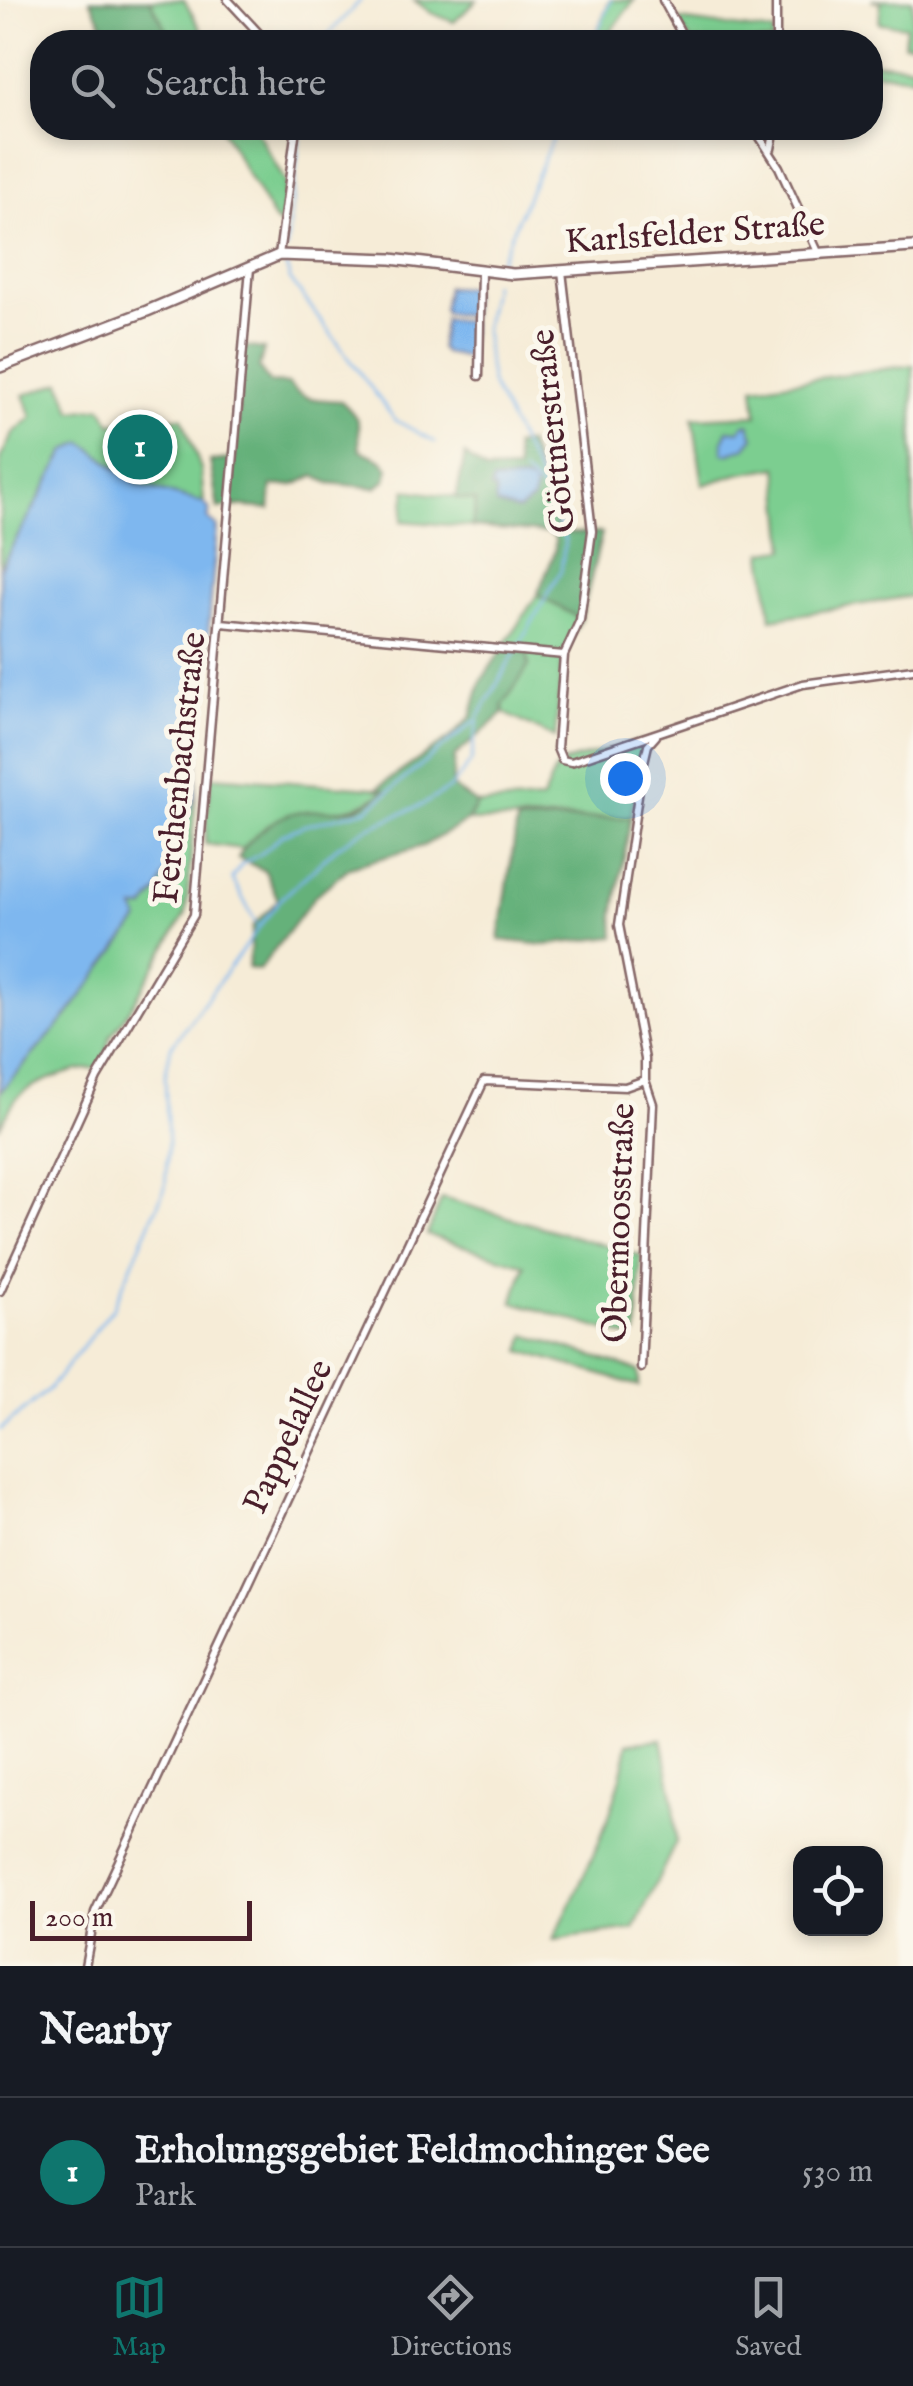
<!DOCTYPE html>
<html lang="en">
<head>
<meta charset="utf-8">
<style>
  body { margin:0; font-family:"IM FELL English",serif; background:#242831; color:#f1f3f6 }
  .controls { position:absolute; right:30px; bottom:30px; display:grid; overflow:hidden; border-radius:20px; box-shadow:0 5px 15px #0003 }
  .controls button { width:90px; height:90px; display:grid; place-items:center; padding:0; border:0; border-bottom:2px solid #363941; background:#171b24; color:#f1f3f6; font:50px sans-serif }
  .scale { position:absolute; left:30px; bottom:25px; width:222px; box-sizing:border-box; padding-left:10px; border:5px solid #4a1f2b; border-top:0; font-size:28px; line-height:35px; white-space:nowrap; color:#4a1f2b; -webkit-text-stroke:8px #fbf7ec; paint-order:stroke }
  .you { position:absolute; left:625px; top:778px; width:35px; height:35px; margin:-25px; border:8px solid #fff; border-radius:50%; background:#1a73e8; box-shadow:0 0 0 15px #1a73e833 }
  .badge { display:grid; place-items:center; width:65px; height:65px; border-radius:50%; background:#0f766e; color:#fff; font-size:32px; font-weight:700 }
  .pin { position:absolute; translate:-50% -50%; border:5px solid #fff; box-shadow:0 2px 10px #0006 }
  .list { margin:0; padding:0; list-style:none }
  h2 { display:flex; justify-content:space-between; align-items:center; height:130px; margin:0; padding:0 40px; font-size:42px }
  h2 small { font-size:32px; font-weight:400; color:#9ea1a6 }
  .list li { display:grid; grid-template-columns:65px 1fr auto; gap:30px; align-items:center; box-sizing:border-box; height:150px; padding:0 40px; border-top:2px solid #363941 }
  .list b { display:block; font-size:38px; white-space:nowrap }
  .list p { margin:0; font-size:32px; white-space:nowrap; color:#9ea1a6 }
  .list em { font-size:32px; font-style:normal; color:#9ea1a6 }
  .icon { flex:none; width:55px; height:55px; fill:none; stroke:currentColor; stroke-width:2; stroke-linecap:round; stroke-linejoin:round }
  .map { position:relative; flex:none; width:913px; height:1966px; overflow:hidden }
  .search { position:absolute; background:#171b24; box-shadow:0 5px 15px #0003; left:30px; right:30px; top:30px; height:110px; display:flex; align-items:center; gap:25px; box-sizing:border-box; padding:0 35px; border-radius:40px; color:#9ea1a6; font-size:38px }
  .sheet { height:280px; background:#171b24 }
  nav { display:flex; justify-content:space-around; align-items:center; box-sizing:border-box; height:140px; border-top:2px solid #363941; background:#171b24; font-size:28px; color:#9ea1a6 }
  nav a { display:grid; justify-items:center; gap:5px }
  nav .on { color:#0f766e }
  .map>svg:first-child { display:block }
  .green { fill:#7cce90; stroke:#63765e; stroke-width:2.5 }
  .forest { fill:#65b17a; stroke:#586852; stroke-width:2.5 }
  .water { fill:#7eb7ef; stroke:#646b8d; stroke-width:2.5 }
  .lines { fill:none; stroke-linecap:round; stroke-linejoin:round }
  .stream { stroke:#7eb7ef; stroke-width:2.5 }
  .street-casing { stroke:#866767; stroke-width:11 }
  .secondary-casing { stroke:#866767; stroke-width:14 }
  .street { stroke:#fff; stroke-width:6 }
  .secondary { stroke:#fff; stroke-width:9 }
  .labels { text-anchor:middle; dominant-baseline:central; stroke-width:10; stroke-linejoin:round; paint-order:stroke }
  .street-label { font-size:35px; fill:#4a1f2b; stroke:#fbf7ec }
</style>
</head>
<body>
<div class="map">
<svg width="913" height="1966" viewBox="0 0 913 1966">
  <rect width="100%" height="100%" fill="#fbf7ec"/>
  <filter id="ink" filterUnits="userSpaceOnUse"><feTurbulence type="fractalNoise" baseFrequency=".01" numOctaves="2"/><feDisplacementMap in="SourceGraphic" scale="20" xChannelSelector="R" yChannelSelector="G"/><feConvolveMatrix kernelMatrix="1 2 1 2 8 2 1 2 1" color-interpolation-filters="sRGB"/></filter>
  <filter id="wash" filterUnits="userSpaceOnUse"><feTurbulence type="fractalNoise" baseFrequency=".0048" numOctaves="4" result="noise"/><feDisplacementMap in="SourceGraphic" scale="40" xChannelSelector="R" yChannelSelector="G"/><feGaussianBlur stdDeviation="2.25" result="paint"/><feColorMatrix in="noise" values="0 0 0 0 0 0 0 0 0 0 0 0 0 0 0 0 0 1.4 0 .05"/><feComposite in="paint" operator="in"/></filter>
  <g filter="url(#wash)">
    <rect width="100%" height="100%" fill="#f6ecd7"/>
    <!-- green -->
    <path class="green" d="M150 0H184L208 42H173Z
      M414 0H477L454 22 431 13Z
      M610 0H634L603 42H593Z
      M871 0H913V44H904L906 26 879 23 881 2Z
      M678 20 773 32V42H691Z
      M871 62 913 66V77L871 72Z
      M221 128H255L286 183 280 225 274 220Z
      M913 365V596L771 619 763 552 786 549 778 467 738 474 703 485 693 418 757 415 754 387Z
      M61 382 72 411 102 407 111 423 182 417 201 469 204 503 137 484 83 443 66 451 0 568V459L13 433 32 417 24 395Z
      M406 490 476 500 472 527 402 521Z
      M537 595 581 619 563 654 555 738 504 713 502 705 528 665 502 649Z
      M641 741 644 746 631 817 467 821 477 804 542 800 555 770 565 762Z
      M211 776 386 789C355 818 317 807 280 820 266 825 252 839 242 849L205 844Z
      M197 781 186 913 131 1008 110 1037 104 1061 97 1068C76 1068 29 1083 16 1099 10 1107 5 1118 0 1127V1092L66 1017 138 920 135 909 159 889Z
      M442 1198 641 1256 637 1334 628 1337 513 1302 525 1265 427 1235Z
      M526 1335 639 1371V1386L521 1351Z
      M662 1739 674 1802 676 1842 634 1929 553 1940C584 1876 617 1814 628 1743Z"/>
    <!-- forest -->
    <path class="forest" d="M90 0H150L173 42H112Z
      M243 346 264 349 259 368 270 383 289 384C301 402 322 399 341 401 364 422 357 423 360 450L382 460 389 468 386 480 376 488 329 483 315 476 294 485 272 486 270 509 234 506 218 509 210 461 234 459Z
      M528 443 559 533H602L581 619 537 595 555 552V537L548 533 472 527 476 501 456 498 465 455 486 471 517 470 514 446Z
      M502 649 527 652 529 666 503 705 504 713 455 756 452 787 477 804 467 821 423 846 350 867 315 896 259 970 248 968 253 926 278 900 265 871 238 858C247 840 273 818 293 813 330 804 350 823 385 790L376 789 451 737 471 717 481 681Z
      M631 817 614 914 615 937 545 945 499 940 517 822Z"/>
    <!-- water -->
    <path class="water" d="M447 287 472 288 471 316 445 313 443 309Z
      M444 319 471 322 468 357 444 353 440 348Z
      M745 424H749L754 437 745 448 727 454 723 453V441L728 430 739 431Z
      M83 442 137 484 204 503 210 510 208 519 217 526 195 796 159 890 144 909H135L139 920 66 1017 0 1092V568L66 451Z
      M525 480 535 485 533 500 518 511 496 505 495 490 491 489 493 481Z"/>
    <g class="lines">
      <!-- stream -->
      <path class="stream" d="M321 42 361 0
        M593 42 611 0
        M286 250 301 128
        M285 263 290 279 395 420 435 442
        M498 265 557 128
        M523 473 542 490
        M258 927 232 878 242 864 262 853 282 835 303 826 368 809 475 721
        M0 1430 49 1389 113 1308 165 1188 168 1143 165 1077 171 1047 278 902 337 847 365 829 424 804 450 788 471 762 478 718 561 571 565 540 547 494 491 383 484 330 493 284"/>
    </g>
  </g>
  <g filter="url(#ink)">
    <g class="lines">
      <!-- street casing -->
      <g class="street-casing">
        <path id="street" d="M228 0 267 42
          M663 0 686 42
          M776 0V42
          M754 128 779 167 818 252
          M771 149 775 128
          M279 255 296 128
          M562 271 592 531 580 620 564 655 557 748 562 760 571 762 803 684 913 669
          M479 376 481 270
          M221 623 564 655
          M0 1291 97 1078 194 915 250 268
          M641 1368 653 1104 645 1080V1059L619 925 641 775 648 745 656 736
          M85 1966 95 1912 484 1081 625 1087 645 1080"/>
      </g>
      <!-- secondary casing -->
      <g class="secondary-casing">
        <path id="secondary" d="M0 367 147 311 279 255 391 259 513 274 913 247"/>
      </g>
      <!-- street -->
      <use href="#street" class="street"/>
      <!-- secondary -->
      <use href="#secondary" class="secondary"/>
    </g>
  </g>
  <g class="labels">
    <!-- street labels -->
    <g class="street-label">
      <text transform="translate(695 234) rotate(-4)">Karlsfelder Straße</text>
      <text transform="translate(554 431) rotate(-96)">Göttnerstraße</text>
      <text transform="translate(181 768) rotate(-84)">Ferchenbachstraße</text>
      <text transform="translate(620 1223) rotate(-88)">Obermoosstraße</text>
      <text transform="translate(289 1437) rotate(-65)">Pappelallee</text>
    </g>
  </g>
</svg>
<div class="controls">
<button><svg class="icon" aria-label="locate" viewBox="0 0 24 24"><circle cx="12" cy="12" r="6"/><path d="M12 2v4M12 18v4M2 12h4M18 12h4"/></svg></button>
</div>
<div class="scale">200 m</div>
<div class="you"></div>
<div class="pin badge" style="left:140px;top:447px">1</div>
<div class="search"><svg class="icon" aria-label="search" viewBox="0 0 24 24"><circle cx="10" cy="10" r="6"/><path d="M15 15l6 6"/></svg>Search here</div>
</div>
<section class="sheet">
<h2>Nearby<small></small></h2>
<ul class="list">
<li><span class="badge">1</span><div><b>Erholungsgebiet Feldmochinger See</b><p>Park</p></div><em>530 m</em></li>
</ul>
</section>
<nav>
<a class="on"><svg class="icon" aria-label="map" viewBox="0 0 24 24"><path d="M3 6l6-2 6 2 6-2v14l-6 2-6-2-6 2zM9 4v14M15 6v14"/></svg>Map</a>
<a><svg class="icon" aria-label="directions" viewBox="0 0 24 24"><path d="M12 3l9 9-9 9-9-9zM9 14v-3h6M13 9l2 2-2 2"/></svg>Directions</a>
<a><svg class="icon" aria-label="saved" viewBox="0 0 24 24"><path d="M7 4h10v16l-5-4-5 4z"/></svg>Saved</a>
</nav>
</body>
</html>
